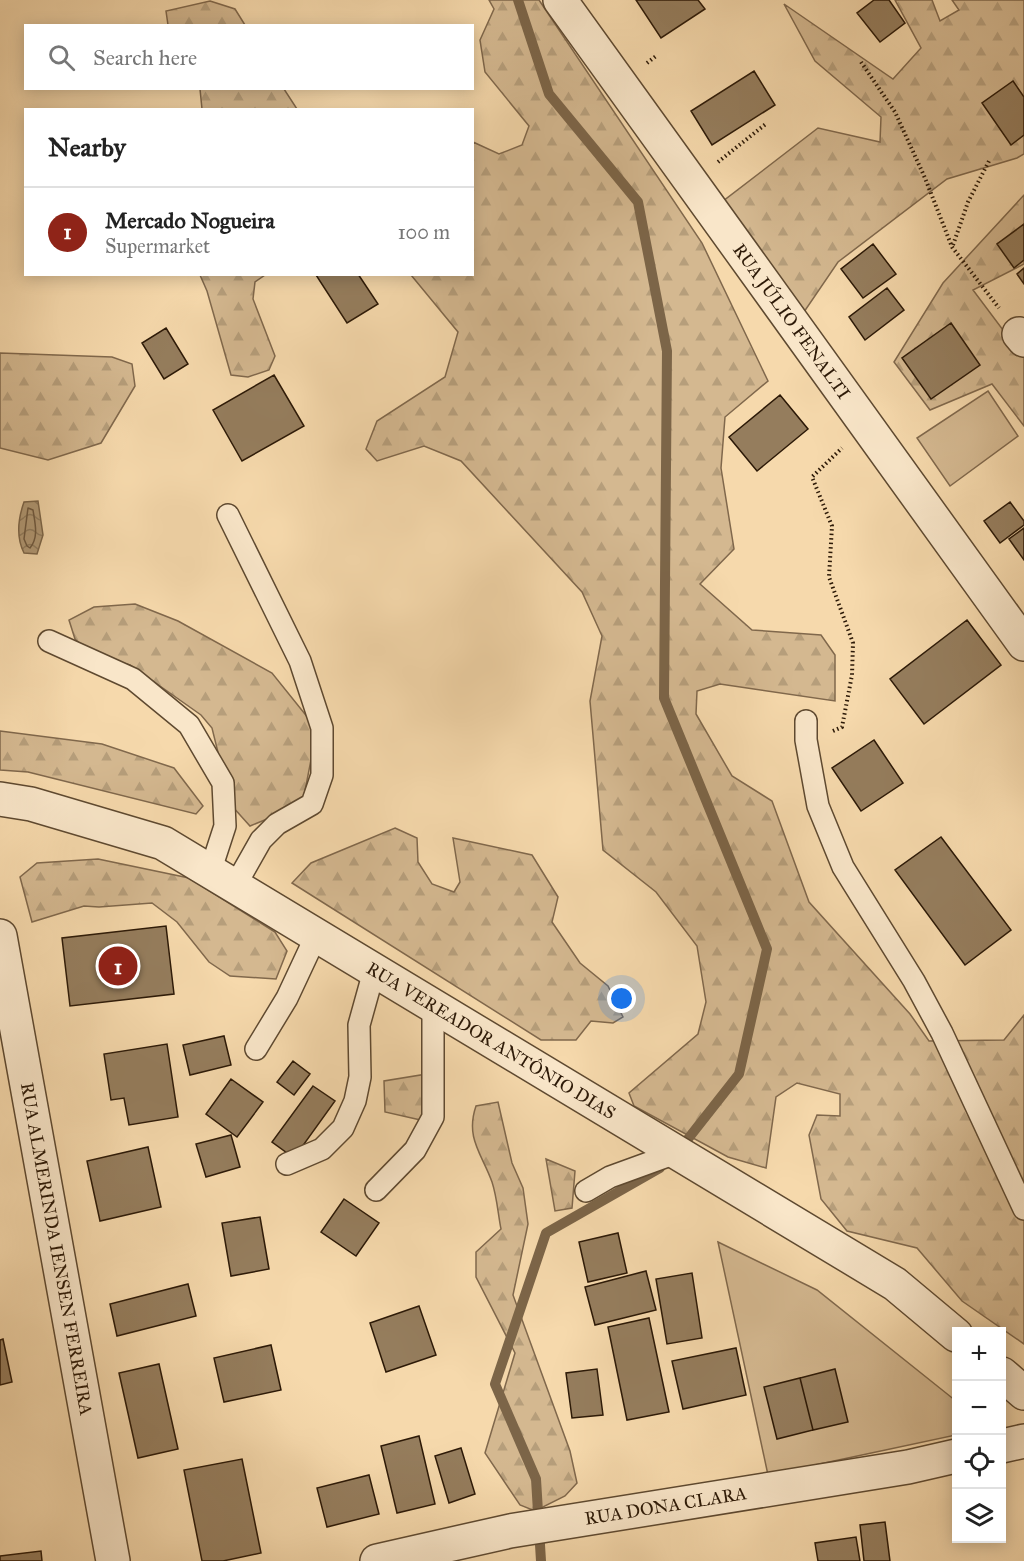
<!DOCTYPE html>
<html lang="en">
<head>
<meta charset="utf-8">
<style>
  body { margin:0; font-family:"IM FELL Great Primer",serif; background:#f2f2f2; color:#222 }
  .controls { position:absolute; right:18px; bottom:18px; display:grid; overflow:hidden; border-radius:0px; box-shadow:0 3px 15px #0003 }
  .controls button { width:54px; height:54px; display:grid; place-items:center; padding:0; border:0; border-bottom:2px solid #e0e0e0; background:#fff; color:#222; font:30px sans-serif }
  .you { position:absolute; left:622px; top:999px; width:21px; height:21px; margin:-15px; border:4px solid #fff; border-radius:50%; background:#1a73e8; box-shadow:0 0 0 9px #1a73e833 }
  .badge { display:grid; place-items:center; width:39px; height:39px; border-radius:50%; background:#8f2418; color:#fff; font-size:20px; font-weight:700 }
  .pin { position:absolute; translate:-50% -50%; border:3px solid #fff; box-shadow:0 2px 6px #0006 }
  .list { margin:0; padding:0; list-style:none }
  h2 { display:flex; justify-content:space-between; align-items:center; height:78px; margin:0; padding:0 24px; font-size:26px }
  h2 small { font-size:20px; font-weight:400; color:#767676 }
  .list li { display:grid; grid-template-columns:39px 1fr auto; gap:18px; align-items:center; box-sizing:border-box; height:90px; padding:0 24px; border-top:2px solid #e0e0e0 }
  .list b { display:block; font-size:22px; white-space:nowrap }
  .list p { margin:0; font-size:20px; white-space:nowrap; color:#767676 }
  .list em { font-size:20px; font-style:normal; color:#767676 }
  .icon { flex:none; width:33px; height:33px; fill:none; stroke:currentColor; stroke-width:2; stroke-linecap:round; stroke-linejoin:round }
  .map { position:relative; flex:none; width:1024px; height:1561px; overflow:hidden }
  .search { position:absolute; background:#fff; box-shadow:0 3px 15px #0003; left:24px; top:24px; width:450px; height:66px; display:flex; align-items:center; gap:15px; box-sizing:border-box; padding:0 21px; border-radius:0px; color:#767676; font-size:22px }
  .panel { position:absolute; background:#fff; box-shadow:0 3px 15px #0003; left:24px; top:108px; width:450px; height:168px; border-radius:0px }
  .map>svg:first-child { display:block }
  .green { fill:#d4b890; stroke:#80684c; stroke-width:1.5 }
  .forest { fill:url(#forest-firs); stroke:#80684c; stroke-width:1.5 }
  .water { fill:url(#water-waves); stroke:#7c6548; stroke-width:1.5 }
  .lines { fill:none; stroke-linecap:round; stroke-linejoin:round }
  .shore { stroke:#6e583e; stroke-width:1.5 }
  .stream { stroke:#7c6548; stroke-width:10 }
  .building { fill:#957d5d; stroke:#2c1907; stroke-width:1.5 }
  .service-casing { stroke:#5e4930; stroke-width:24 }
  .minor-casing { stroke:#5e4930; stroke-width:36 }
  .tertiary-casing { stroke:#5e4930; stroke-width:36 }
  .path { stroke:#2c1907; stroke-width:4; stroke-dasharray:1.5 3; stroke-linecap:butt }
  .service { stroke:#f9e6c9; stroke-width:21 }
  .minor { stroke:#f9e6c9; stroke-width:33 }
  .tertiary { stroke:#f9e6c9; stroke-width:33 }
  .labels { text-anchor:middle; dominant-baseline:central; stroke-width:4.5; stroke-linejoin:round; paint-order:stroke }
  .street-label { font-size:18px; fill:#2c1907; stroke:#f9e6c9 }
</style>
</head>
<body>
<div class="map">
<svg width="1024" height="1561" viewBox="0 0 1024 1561">
  <defs>
    <pattern id="forest-firs" width="22" height="20" patternUnits="userSpaceOnUse" patternTransform="scale(1.5)"><rect width="22" height="20" fill="#d4b890"/><path d="M5 1l3.5 6h-7zM16 11l3.5 6h-7z" fill="#b69e7b"/></pattern>
    <pattern id="water-waves" width="16" height="10" patternUnits="userSpaceOnUse" patternTransform="scale(1.5)"><rect width="16" height="10" fill="#b19874"/><path d="M0 5q4-4 8 0t8 0" fill="none" stroke="#907b5d"/></pattern>
  </defs>
  <rect width="100%" height="100%" fill="#f6d9ac"/>
  <filter id="stains"><feTurbulence type="fractalNoise" baseFrequency=".00333" numOctaves="4"/><feColorMatrix values="0 0 0 0 .2 0 0 0 0 .09 0 0 0 0 .02 0 0 0 .5 -.17"/></filter>
  <radialGradient id="worn" r=".72"><stop offset=".6" stop-color="#630" stop-opacity="0"/><stop offset="1" stop-color="#630" stop-opacity=".3"/></radialGradient>
  <!-- green -->
  <path class="green" d="M988 391 1018 436 950 486 917 438Z
    M718 1242 817 1290 956 1401V1435L768 1475Z"/>
  <!-- forest -->
  <path class="forest" d="M489 0H539L702 243 768 381 725 417 721 468 734 549 700 584 752 630 821 635 835 655V701L720 684 697 691 696 714 732 776 772 801 809 902 910 1014 929 1041 1004 1040 1024 1015V1344L962 1301 917 1248 847 1231 821 1199 809 1135 817 1115 840 1116V1094L797 1083 776 1097 766 1168 728 1157 634 1106 629 1093 698 1034 706 1002 697 946 656 892 603 850 590 701 602 636 582 592 461 461 424 446 377 461 366 449 377 421 445 377 458 332 411 275 472 274 473 142 499 154 522 145 529 126 485 72 480 40 494 9Z
    M895 0H932L940 21 959 10 952 0H1024V154L1017 158 947 179 838 262 804 312 718 205 818 128 880 142 881 117 815 61 784 4 893 79 921 48Z
    M210 1 235 9 245 25H168L166 11Z
    M200 89H284L297 109H202Z
    M1024 195V264L973 290 1024 358V426L992 384 930 410 894 362 943 283Z
    M200 275H265L255 282 253 299 275 356 269 370 248 377 231 375 207 291Z
    M0 353 112 357 132 364 135 386 101 443 48 460 0 448Z
    M135 604 178 621 272 673 317 729 303 801 284 812 250 826 231 805 212 728 201 715 130 665 90 654 75 639 69 620 94 607Z
    M0 731 102 744 174 768 203 806 196 814 28 772 0 770Z
    M395 828 417 838 418 862 432 884 454 892 460 882 453 838 532 855 558 897 552 922 580 963 608 986 623 1017 613 1023 591 1021 576 1040H541L292 883 311 863Z
    M98 859 189 878 275 932 287 951 276 979 230 976 209 962 177 922 152 903 99 907 84 906 32 922 20 877 37 863Z
    M427 1074 425 1121 385 1112 384 1081Z
    M498 1102 512 1163 523 1188 528 1224 513 1295 570 1451 577 1483 565 1496 535 1511 520 1505 485 1453 515 1353 476 1277V1252L501 1229C498 1214 497 1197 492 1182 482 1154 465 1138 476 1106Z
    M546 1159 575 1171 572 1208 555 1211Z"/>
  <!-- water -->
  <path class="water" d="M38 501 43 535 37 554 24 553C16 537 18 519 24 502Z"/>
  <g class="lines">
    <!-- shore -->
    <path class="shore" d="M28 508 33 510C35 523 39 537 30 548L27 546 24 539Z"/>
    <!-- stream -->
    <path class="stream" d="M518 0 549 94 638 202 667 351 664 698 767 949 739 1074 680 1149
      M541 1561 536 1479 495 1384 546 1233 660 1168"/>
  </g>
  <!-- building -->
  <path class="building" d="M636 0H698L705 9 661 38Z
    M874 0H889L905 23 880 42 857 13Z
    M754 71 775 105 712 145 691 111Z
    M1013 81 1024 97V135L1011 145 982 103Z
    M1024 224V260L1014 268 997 244Z
    M873 244 896 274 863 298 841 269Z
    M1024 268V284L1017 274Z
    M358 274 378 304 347 323 316 275Z
    M887 288 904 310 865 340 849 317Z
    M951 323 980 365 931 399 902 358Z
    M166 328 188 364 164 379 142 343Z
    M274 375 304 426 242 461 213 410Z
    M780 395 808 429 757 471 729 437Z
    M1010 502 1024 521V525L1000 543 984 521Z
    M1024 528V560L1009 539Z
    M967 620 1001 665 924 724 890 679Z
    M874 740 903 783 861 811 832 768Z
    M941 837 1011 930 965 965 895 870Z
    M166 926 174 994 70 1006 62 938Z
    M224 1036 231 1065 190 1075 183 1045Z
    M167 1044 178 1117 129 1125 124 1098 111 1100 104 1054Z
    M293 1061 310 1074 294 1095 277 1082Z
    M231 1079 263 1102 237 1137 206 1114Z
    M313 1086 335 1101 294 1158 272 1142Z
    M231 1135 240 1167 206 1177 196 1144Z
    M148 1147 161 1207 100 1221 87 1161Z
    M344 1199 379 1223 356 1256 321 1232Z
    M260 1217 269 1269 231 1276 222 1223Z
    M618 1233 627 1273 588 1282 579 1242Z
    M646 1271 656 1310 595 1325 585 1287Z
    M692 1273 702 1338 667 1344 656 1279Z
    M188 1284 196 1316 117 1336 110 1304Z
    M419 1306 436 1355 386 1372 370 1323Z
    M649 1318 669 1412 627 1420 608 1327Z
    M3 1339 12 1382 0 1385V1340Z
    M271 1345 281 1390 224 1402 214 1358Z
    M736 1348 746 1395 683 1409 672 1361Z
    M159 1364 178 1449 138 1458 119 1373Z
    M597 1369 603 1415 572 1418 566 1373Z
    M835 1369 848 1422 813 1430 800 1378Z
    M800 1378 813 1430 777 1439 764 1387Z
    M419 1436 435 1504 397 1513 381 1446Z
    M461 1448 475 1494 449 1503 435 1456Z
    M242 1459 261 1553 223 1561H202L184 1470Z
    M369 1475 379 1514 327 1527 317 1488Z
    M885 1522 890 1561H864L860 1525Z
    M856 1537 860 1561H818L815 1543Z
    M41 1551 42 1561H0V1556Z"/>
  <g class="lines">
    <!-- service casing -->
    <g class="service-casing">
      <path id="service" d="M228 515 300 661 322 728V775L312 804 277 824 261 840 235 886
        M49 641 133 679 189 725 223 783 225 826 210 872
        M806 721V740L818 806 843 867 914 981 942 1033 1024 1209
        M256 1049 287 998 316 936
        M287 1164 322 1149 343 1128 355 1101 360 1077 359 1025 374 971
        M376 1190 415 1150 433 1117V1006
        M586 1191 610 1177 676 1153"/>
    </g>
    <!-- minor casing -->
    <g class="minor-casing">
      <g id="minor">
        <path id="s1" d="M560 0 1024 644"/>
        <path d="M1019 334 1024 340"/>
        <path id="s2" d="M0 936 113 1561"/>
        <path d="M1002 1446 1024 1441"/>
        <path id="s3" d="M377 1561 510 1531 908 1467 956 1456"/>
      </g>
    </g>
    <!-- tertiary casing -->
    <g class="tertiary-casing">
      <g id="tertiary">
        <path id="s4" d="M0 799 31 804 163 843 895 1284 956 1335"/>
        <path d="M1002 1374 1024 1393"/>
      </g>
    </g>
    <!-- path -->
    <path class="path" d="M861 62 895 112 925 178 952 247 999 308
      M647 63 656 56
      M718 162 767 123
      M953 245 968 202 989 161
      M833 731 842 727 852 675 853 643 829 577 832 526 812 477 842 448"/>
    <!-- service -->
    <use href="#service" class="service"/>
    <!-- minor -->
    <use href="#minor" class="minor"/>
    <!-- tertiary -->
    <use href="#tertiary" class="tertiary"/>
  </g>
  <g class="labels">
    <!-- street labels -->
    <g class="street-label">
      <text stroke="none"><textPath href="#s1" startOffset="396">RUA JÚLIO FENALTI</textPath></text>
      <text stroke="none"><textPath href="#s4" startOffset="552">RUA VEREADOR ANTÔNIO DIAS</textPath></text>
      <text stroke="none"><textPath href="#s2" startOffset="318">RUA ALMERINDA IENSEN FERREIRA</textPath></text>
      <text stroke="none"><textPath href="#s3" startOffset="294">RUA DONA CLARA</textPath></text>
    </g>
  </g>
  <rect width="100%" height="100%" filter="url(#stains)"/>
  <rect width="100%" height="100%" fill="url(#worn)"/>
</svg>
<div class="controls">
<button>+</button>
<button>−</button>
<button><svg class="icon" aria-label="locate" viewBox="0 0 24 24"><circle cx="12" cy="12" r="6"/><path d="M12 2v4M12 18v4M2 12h4M18 12h4"/></svg></button>
<button><svg class="icon" aria-label="layers" viewBox="0 0 24 24"><path d="M12 4l9 5-9 5-9-5zM3 14l9 5 9-5"/></svg></button>
</div>
<div class="you"></div>
<div class="pin badge" style="left:118px;top:966px">1</div>
<div class="search"><svg class="icon" aria-label="search" viewBox="0 0 24 24"><circle cx="10" cy="10" r="6"/><path d="M15 15l6 6"/></svg>Search here</div>
<section class="panel">
<h2>Nearby<small></small></h2>
<ul class="list">
<li><span class="badge">1</span><div><b>Mercado Nogueira</b><p>Supermarket</p></div><em>100 m</em></li>
</ul>
</section>
</div>
</body>
</html>
